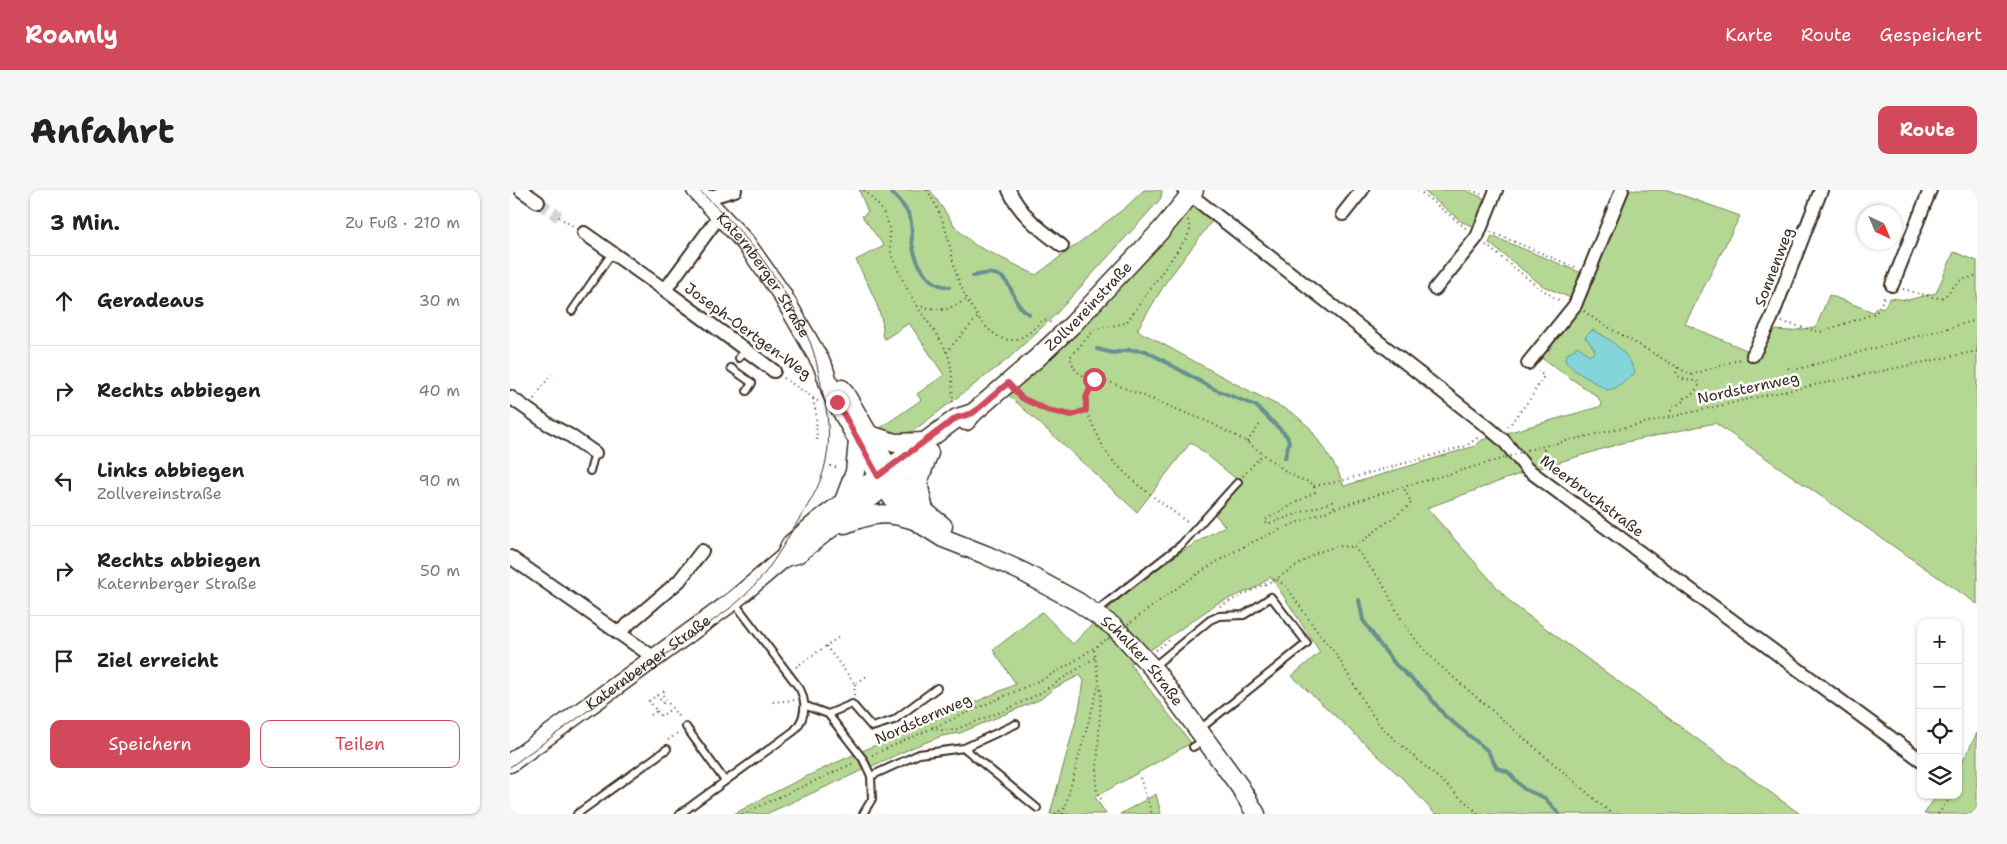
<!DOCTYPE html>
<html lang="de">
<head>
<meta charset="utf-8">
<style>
  body { margin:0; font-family:"Shantell Sans",sans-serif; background:#f6f6f6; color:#222 }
  .controls { position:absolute; right:15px; bottom:15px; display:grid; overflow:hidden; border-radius:10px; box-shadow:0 1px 4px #0004 }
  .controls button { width:45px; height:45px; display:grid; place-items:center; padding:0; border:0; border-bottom:1px solid #e0e0e0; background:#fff; color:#222; font:25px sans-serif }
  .compass { position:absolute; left:1347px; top:15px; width:45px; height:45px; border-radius:50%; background:#fff; box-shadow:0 1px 4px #0004; rotate:136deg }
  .stop { position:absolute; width:15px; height:15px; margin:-11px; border:4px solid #d1495b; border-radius:50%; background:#fff }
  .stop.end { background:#d1495b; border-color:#fff; box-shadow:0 1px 5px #0008 }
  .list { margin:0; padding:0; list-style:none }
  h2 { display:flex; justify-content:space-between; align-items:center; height:65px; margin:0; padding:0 20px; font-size:21px }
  h2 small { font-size:16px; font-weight:400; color:#767676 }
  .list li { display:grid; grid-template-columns:32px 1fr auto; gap:15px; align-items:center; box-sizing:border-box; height:90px; padding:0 20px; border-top:1px solid #e0e0e0 }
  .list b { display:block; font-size:19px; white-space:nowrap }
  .list p { margin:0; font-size:16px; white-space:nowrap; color:#767676 }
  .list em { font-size:16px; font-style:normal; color:#767676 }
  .actions { display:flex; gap:10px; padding:15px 20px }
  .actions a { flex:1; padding:11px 0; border:1px solid #d1495b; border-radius:10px; text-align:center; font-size:18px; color:#d1495b }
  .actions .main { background:#d1495b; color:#fff }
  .icon { flex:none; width:28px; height:28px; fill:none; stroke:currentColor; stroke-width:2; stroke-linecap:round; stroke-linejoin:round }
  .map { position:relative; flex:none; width:1467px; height:624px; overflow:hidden; border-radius:10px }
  header { display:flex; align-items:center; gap:30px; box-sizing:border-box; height:70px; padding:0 25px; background:#d1495b; color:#fff }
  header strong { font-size:24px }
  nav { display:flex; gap:28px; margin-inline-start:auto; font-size:18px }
  .intro { display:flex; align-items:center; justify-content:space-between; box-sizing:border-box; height:120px; padding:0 30px }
  h1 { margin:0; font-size:35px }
  .button { padding:12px 22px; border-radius:10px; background:#d1495b; color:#fff; font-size:18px; font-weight:700 }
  main { display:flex; gap:30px; padding:0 30px }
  aside { flex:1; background:#fff; border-radius:10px; box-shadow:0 1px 4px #0004 }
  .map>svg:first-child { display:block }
  .green { fill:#b4d893; stroke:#788158 }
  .water { fill:#84d5da; stroke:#67918f }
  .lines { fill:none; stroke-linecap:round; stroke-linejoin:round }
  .stream { stroke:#67918f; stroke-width:4 }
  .street-tunnel { stroke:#d8d4d2; stroke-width:12; stroke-dasharray:12 6; stroke-linecap:butt }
  .lane-casing { stroke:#3b2a1e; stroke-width:10 }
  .street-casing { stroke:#3b2a1e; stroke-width:16 }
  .secondary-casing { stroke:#3b2a1e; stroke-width:21 }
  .path { stroke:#3b2a1e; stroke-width:2; stroke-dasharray:1 4; stroke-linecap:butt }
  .lane { stroke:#fff; stroke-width:6 }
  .street { stroke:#fff; stroke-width:12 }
  .secondary { stroke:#fff; stroke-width:18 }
  .tram { stroke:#3b2a1e; stroke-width:1 }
  .path-bridge { stroke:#3b2a1e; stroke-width:2; stroke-dasharray:1 4; stroke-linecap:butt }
  .route { stroke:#d1495b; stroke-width:6 }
  .labels { text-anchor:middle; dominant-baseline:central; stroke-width:5; stroke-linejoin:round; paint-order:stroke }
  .street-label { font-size:15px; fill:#3b2a1e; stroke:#fff }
</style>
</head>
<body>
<header>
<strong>Roamly</strong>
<nav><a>Karte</a><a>Route</a><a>Gespeichert</a></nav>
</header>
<div class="intro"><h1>Anfahrt</h1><a class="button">Route</a></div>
<main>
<aside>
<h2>3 Min.<small>Zu Fuß · 210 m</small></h2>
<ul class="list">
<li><svg class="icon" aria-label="ahead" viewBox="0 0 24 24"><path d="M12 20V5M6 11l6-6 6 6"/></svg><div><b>Geradeaus</b></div><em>30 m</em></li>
<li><svg class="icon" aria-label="right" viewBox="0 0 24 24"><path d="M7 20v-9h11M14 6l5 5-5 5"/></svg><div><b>Rechts abbiegen</b></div><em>40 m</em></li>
<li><svg class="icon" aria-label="left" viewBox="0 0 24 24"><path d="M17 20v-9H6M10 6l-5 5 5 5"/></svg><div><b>Links abbiegen</b><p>Zollvereinstraße</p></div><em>90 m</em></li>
<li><svg class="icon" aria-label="right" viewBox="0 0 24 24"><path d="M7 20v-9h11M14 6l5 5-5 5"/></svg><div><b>Rechts abbiegen</b><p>Katernberger Straße</p></div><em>50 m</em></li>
<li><svg class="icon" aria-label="arrive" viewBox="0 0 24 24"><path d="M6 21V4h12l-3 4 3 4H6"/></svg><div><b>Ziel erreicht</b></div></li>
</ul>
<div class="actions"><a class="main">Speichern</a><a>Teilen</a></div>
</aside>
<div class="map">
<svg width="1467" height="624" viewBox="0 0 1467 624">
  <rect width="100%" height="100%" fill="#fff"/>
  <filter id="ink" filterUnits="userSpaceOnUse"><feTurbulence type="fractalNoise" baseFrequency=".02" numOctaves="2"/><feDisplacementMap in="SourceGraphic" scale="10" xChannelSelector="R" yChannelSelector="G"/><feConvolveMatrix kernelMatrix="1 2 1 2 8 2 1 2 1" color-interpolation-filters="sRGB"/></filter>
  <g filter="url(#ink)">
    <!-- green -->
    <path class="green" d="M349 0H420L447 39 465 55 526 85 615 18 634 0H652L651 8 647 13 545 125 498 169 403 241 386 245 369 239 411 210 407 204 434 185 399 133 375 149 372 145C378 129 353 86 346 70L374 56 352 26 358 22Z
      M913 0H955L980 11 968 38 952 32Z
      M1112 0H1158L1230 26 1175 134 1241 162 1264 140 1280 141 1306 137 1319 105 1363 122 1367 117 1373 119 1380 108 1398 110 1426 103 1444 62 1467 71V414L1205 233 1112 253 1004 286 917 318 1001 413 1290 624H925L893 589 782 486 810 462 761 387 745 398 708 413 620 474 681 553 585 607 596 624H540L569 519 574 491 570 485 543 499 531 509 450 543 432 546 404 557 256 624H224C314 573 412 537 506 494L483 460 532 422 563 454C575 442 586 430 599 418 633 387 674 358 715 336L703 322 730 292 681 252 627 322 493 200 680 6 705 27 656 92 627 140 726 194 783 223 800 238 827 279 834 296 965 256 972 250 1092 216 1088 207 1024 163 1063 109 1033 96 979 53 982 46 1074 84Z
      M1467 543V624H1414L1427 605H1448V576L1456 565Z
      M646 604 651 624H610Z"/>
    <!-- water -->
    <path class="water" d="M1082 140C1099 146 1121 166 1125 183L1105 198 1097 200 1067 182 1055 171 1056 165 1068 156 1079 165 1083 164 1085 160 1075 147Z"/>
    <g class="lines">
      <!-- stream -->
      <path class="stream" d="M379 0C386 7 395 16 399 25 403 34 401 42 402 52 405 72 417 96 439 97
        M463 86C509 73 496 114 519 124
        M587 159 603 163 619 160 636 161 704 199 746 216 777 246 779 252 775 268
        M849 410 853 430 868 452 886 475 915 501 935 526 977 560 987 578 998 582 1014 599 1035 608 1049 624"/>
      <!-- street-tunnel -->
      <path class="street-tunnel" d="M28 12 49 27"/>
      <!-- lane casing -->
      <g class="lane-casing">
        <path id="lane" d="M62 121 102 63
          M229 168 235 159
          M221 178 242 193 237 201
          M80 281 85 263
          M585 422 671 355 728 292
          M643 477 700 430 709 426 734 425 761 407 797 453 690 539
          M296 516 318 524 353 569 361 586 409 564 454 558 506 534
          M318 524 342 514 362 537 384 530 427 498
          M176 537 215 591
          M683 557 695 550
          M454 558 527 618
          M67 624 157 559
          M170 624 284 541C296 528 297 514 290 499L224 412
          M353 624 362 609 361 586"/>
      </g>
      <!-- street casing -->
      <g class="street-casing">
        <path id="street" d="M11 0 28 12
          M499 0C510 25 531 40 552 56
          M674 0 979 238 994 251 1017 279 1411 570
          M194 9 225 0
          M833 24 852 0
          M74 43 155 100 264 181
          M1382 95 1420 0
          M925 99 967 47 986 0
          M155 100 210 25
          M1243 165 1261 129 1311 0
          M1018 173 1065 115 1112 0
          M0 207 38 234 59 245 85 263
          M0 367 146 469
          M108 443 169 391 192 361"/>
      </g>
      <!-- secondary casing -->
      <g class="secondary-casing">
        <g id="secondary">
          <path id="s1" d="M186 0 235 52 271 103 313 176 322 204 368 286 383 309 406 331 433 348 476 365 513 382 568 412 604 437 615 448 646 482 730 597 746 624"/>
          <path d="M332 199C362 247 385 302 433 336"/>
          <path id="s2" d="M456 231 463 223 527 168 563 134 652 39 684 0"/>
          <path d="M360 245 385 253 414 252"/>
          <path d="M334 311 345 282 348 251"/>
          <path d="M414 321 408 292 418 265"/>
          <path d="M335 334C362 323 376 321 404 330"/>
          <path d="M280 366 287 364 419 263"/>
          <path id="s3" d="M0 573 223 411 275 367 281 354 307 332 447 228 463 223"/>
        </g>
      </g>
      <!-- path -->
      <path class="path" d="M354 0C364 10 377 23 379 38 380 49 379 58 383 68 389 84 398 101 407 116 418 134 432 148 439 168 443 182 442 199 443 214
        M417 0C424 12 431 24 435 38 440 53 442 68 446 83 453 104 475 151 502 150 514 149 525 138 533 130L543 133
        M908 0 957 39
        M961 0 971 4
        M49 27 64 37
        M678 30 680 40 677 47 616 133 585 139 560 167 564 178 571 185 602 193 701 233 737 252 774 280 789 289 800 292 804 296
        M981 42 1067 78
        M976 55 1031 99 1052 112
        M1393 99 1426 108 1434 107 1449 91 1467 85
        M407 116 435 120 458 109
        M1074 121 1086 130 1181 185 1231 169
        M1272 132 1310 142 1366 123 1375 106
        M436 162 468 127
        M1278 178 1284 180 1467 130
        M274 188 309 212
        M584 189 576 208V220L594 259 602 270 628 295 678 333
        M507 203C519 216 543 225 561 225 566 224 571 221 576 220
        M24 209 41 184
        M303 209 306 224 307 251
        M1159 226 1162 218 1174 211V208L1182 205 1190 194 1187 191C1177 190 1171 191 1166 182L1168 177
        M998 237 1020 209 1034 186 1028 181
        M737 252 752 232
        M1017 260 1243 208 1467 161
        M1033 275 1034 255
        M320 276 330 278
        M733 286 753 264
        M804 296 827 292 956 256 970 246
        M804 297 805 302 755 330 757 334 822 312 825 319
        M844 357 871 391 893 432 909 454 928 474 1102 624
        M767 390 776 396 809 444 826 464 858 519 873 539 969 624
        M710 416 766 389 806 363 827 356 844 357 900 315 901 312 894 298
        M621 432C661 402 701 372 745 351 824 313 910 293 994 268
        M316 456 345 494 357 486
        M584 460 591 504 586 597 588 605 592 610
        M646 460 661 449
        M286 477 329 447
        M154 501 152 504 170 529
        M344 505 345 494
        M263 512 286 510
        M147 521 151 526 161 519
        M141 525 147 521 139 511 147 505 153 513 156 511
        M422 537 431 540H444L491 522 527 505 586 467
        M158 550 168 543
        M362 565 533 489 557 476 597 449
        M630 588 642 624
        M232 624 344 573
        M545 624 554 618
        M553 624 589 494
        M1428 624 1442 606"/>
      <!-- lane -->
      <use href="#lane" class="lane"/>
      <!-- street -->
      <use href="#street" class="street"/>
      <!-- secondary -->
      <use href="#secondary" class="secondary"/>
      <!-- tram -->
      <path class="tram" d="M0 577 223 416C250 394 266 369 283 339 296 318 311 297 316 271 321 248 318 223 312 200 309 184 306 167 300 152 285 117 264 82 239 52 224 33 206 17 189 0"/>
      <!-- path-bridge -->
      <path class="path-bridge" d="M995 268 1014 261
        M598 449 621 432"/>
    </g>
  </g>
  <g class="lines" filter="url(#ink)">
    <!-- route -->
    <path class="route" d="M327 212 368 286 446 228 463 223 498 193 512 208 537 220 562 225 576 220V208L584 189"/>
  </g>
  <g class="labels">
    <!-- street labels -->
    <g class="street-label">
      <text transform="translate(1264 77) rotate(-69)">Sonnenweg</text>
      <text stroke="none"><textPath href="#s1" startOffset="109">Katernberger Straße</textPath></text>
      <text stroke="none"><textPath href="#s2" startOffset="168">Zollvereinstraße</textPath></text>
      <text transform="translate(238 141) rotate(36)">Joseph-Oertgen-Weg</text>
      <text transform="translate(1238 198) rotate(-12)">Nordsternweg</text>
      <text transform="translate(1082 306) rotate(37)">Meerbruchstraße</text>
      <text stroke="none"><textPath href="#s3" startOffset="171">Katernberger Straße</textPath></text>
      <text stroke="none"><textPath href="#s1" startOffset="670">Schalker Straße</textPath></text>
      <text transform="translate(413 529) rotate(-24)">Nordsternweg</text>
    </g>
  </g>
</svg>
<div class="controls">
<button>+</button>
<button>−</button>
<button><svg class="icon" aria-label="locate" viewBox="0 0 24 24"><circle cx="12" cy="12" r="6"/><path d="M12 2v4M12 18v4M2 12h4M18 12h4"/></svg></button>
<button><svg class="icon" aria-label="layers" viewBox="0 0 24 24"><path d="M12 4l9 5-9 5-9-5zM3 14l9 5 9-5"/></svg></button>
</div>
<svg class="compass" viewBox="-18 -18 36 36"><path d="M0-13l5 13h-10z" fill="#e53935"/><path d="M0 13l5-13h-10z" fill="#767676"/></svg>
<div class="stop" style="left:584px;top:189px"></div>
<div class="stop end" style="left:327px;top:212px"></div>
</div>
</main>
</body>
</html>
